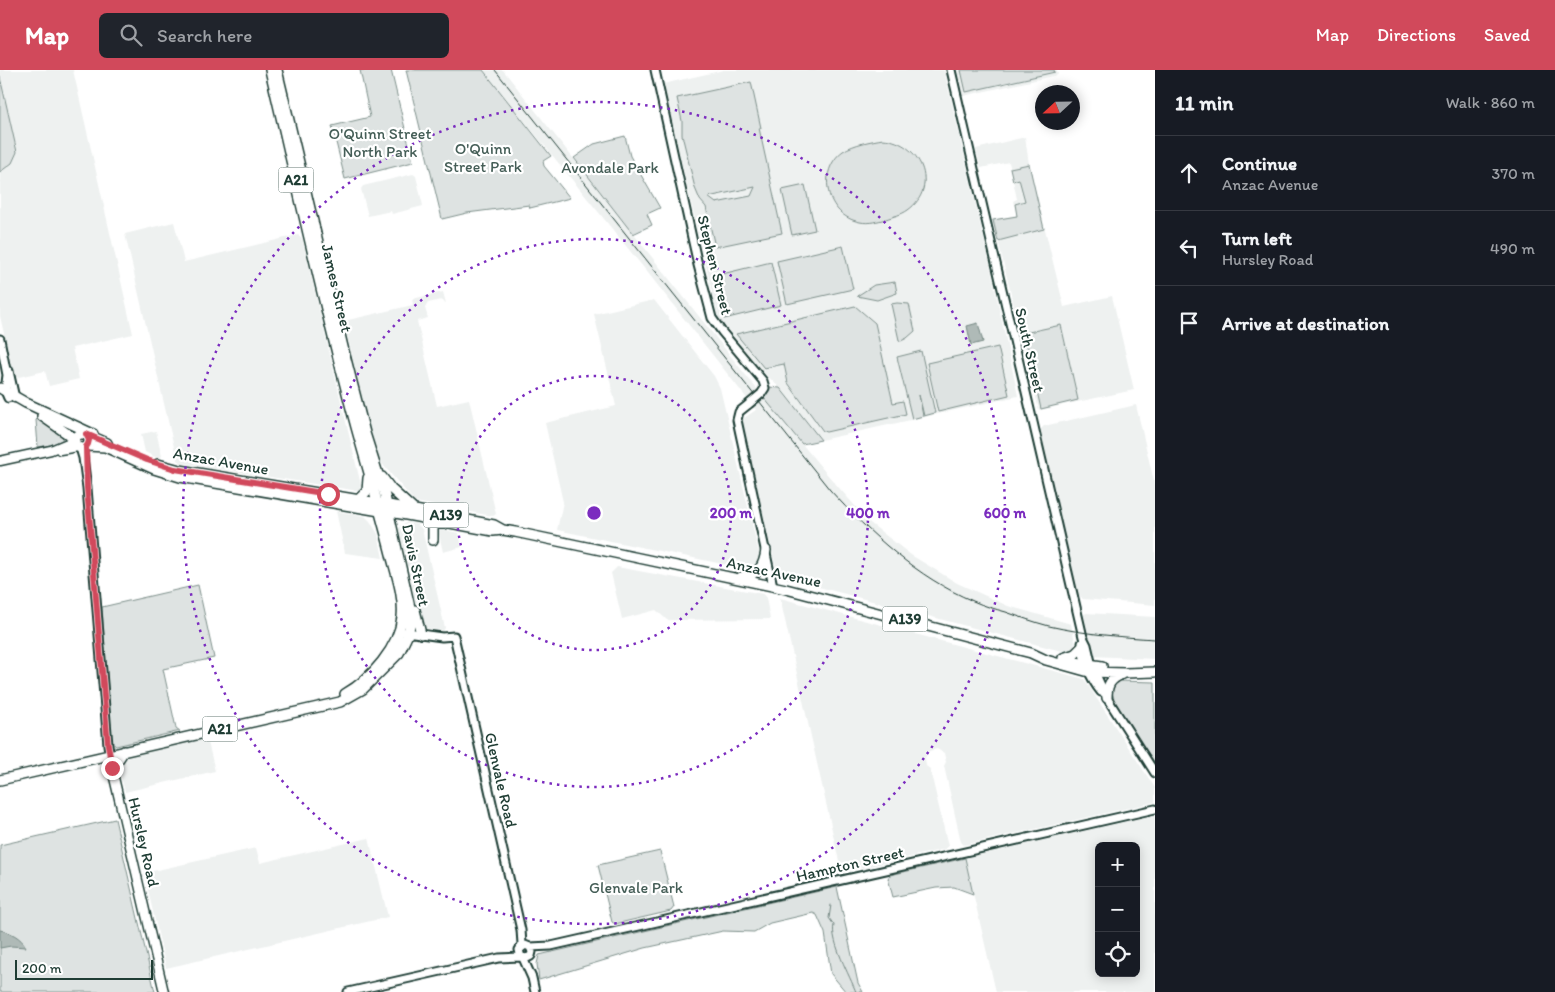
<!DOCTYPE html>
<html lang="en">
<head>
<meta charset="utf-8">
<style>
  body { margin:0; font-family:Itim,sans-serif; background:#20242c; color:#f1f3f6 }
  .controls { position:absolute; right:15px; bottom:15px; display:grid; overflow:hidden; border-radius:8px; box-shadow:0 2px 12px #0003 }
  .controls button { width:45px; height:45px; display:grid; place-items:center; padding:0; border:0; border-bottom:1px solid #363941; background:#171b24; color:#f1f3f6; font:25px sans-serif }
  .compass { position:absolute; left:1035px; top:15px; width:45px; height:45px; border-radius:50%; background:#171b24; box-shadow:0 2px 12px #0003; rotate:248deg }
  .scale { position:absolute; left:15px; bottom:12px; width:138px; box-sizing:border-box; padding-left:5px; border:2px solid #1f3d34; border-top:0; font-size:14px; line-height:18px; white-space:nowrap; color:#1f3d34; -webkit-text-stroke:4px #fff; paint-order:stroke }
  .stop { position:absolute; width:15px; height:15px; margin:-11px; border:4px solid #d1495b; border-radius:50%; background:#fff }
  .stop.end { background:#d1495b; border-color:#fff; box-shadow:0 1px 5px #0008 }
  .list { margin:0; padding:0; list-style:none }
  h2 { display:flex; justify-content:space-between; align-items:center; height:65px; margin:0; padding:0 20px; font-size:21px }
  h2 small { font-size:16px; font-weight:400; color:#9ea1a6 }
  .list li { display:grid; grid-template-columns:32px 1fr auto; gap:15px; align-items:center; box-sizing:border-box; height:75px; padding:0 20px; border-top:1px solid #363941 }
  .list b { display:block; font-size:19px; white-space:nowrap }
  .list p { margin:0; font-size:16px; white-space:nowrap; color:#9ea1a6 }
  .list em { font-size:16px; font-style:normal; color:#9ea1a6 }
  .icon { flex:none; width:28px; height:28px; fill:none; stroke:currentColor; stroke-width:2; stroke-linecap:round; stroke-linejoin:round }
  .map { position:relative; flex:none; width:1155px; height:922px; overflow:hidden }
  header { display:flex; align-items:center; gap:30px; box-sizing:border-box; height:70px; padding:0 25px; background:#d1495b; color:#fff }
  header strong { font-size:24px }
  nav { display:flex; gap:28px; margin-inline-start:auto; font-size:18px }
  .search { width:350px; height:45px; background:#20242c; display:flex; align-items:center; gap:12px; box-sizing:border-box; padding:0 18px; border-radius:8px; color:#9ea1a6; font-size:19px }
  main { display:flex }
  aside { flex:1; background:#171b24 }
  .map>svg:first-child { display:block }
  .built { fill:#eef1f0; fill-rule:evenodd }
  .green { fill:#dee3e2; stroke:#7e908b; fill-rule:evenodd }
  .water { fill:#afbab7; stroke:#758883 }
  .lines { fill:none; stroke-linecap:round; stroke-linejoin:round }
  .stream { stroke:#758883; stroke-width:1 }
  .tertiary-casing { stroke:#1f3d34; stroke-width:11 }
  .secondary-casing { stroke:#1f3d34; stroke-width:11 }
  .primary-casing { stroke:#1f3d34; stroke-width:12 }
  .trunk-casing { stroke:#1f3d34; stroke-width:12 }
  .tertiary { stroke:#fff; stroke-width:7 }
  .secondary { stroke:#fff; stroke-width:8 }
  .primary { stroke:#fff; stroke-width:9 }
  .trunk { stroke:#fff; stroke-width:9 }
  .rail { stroke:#1f3d34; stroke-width:1 }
  .tertiary-bridge-casing { stroke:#1f3d34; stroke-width:11; stroke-linecap:butt }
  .tertiary-bridge { stroke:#fff; stroke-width:7 }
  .route { stroke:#d1495b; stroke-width:6 }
  .ring { fill:none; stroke:#7b2cbf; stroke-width:2.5; stroke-dasharray:2.5 5 }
  .labels { text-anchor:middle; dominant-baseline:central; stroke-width:4.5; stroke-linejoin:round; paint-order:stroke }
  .shield { fill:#fff; stroke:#627771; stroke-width:1 }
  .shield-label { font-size:15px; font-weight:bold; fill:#1f3d34 }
  .park-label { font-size:16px; fill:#455e57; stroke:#fff }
  .street-label { font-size:16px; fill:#1f3d34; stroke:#fff }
  .centre { fill:#7b2cbf; stroke:#fff; stroke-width:2.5 }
  .ring-label { font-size:15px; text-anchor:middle; font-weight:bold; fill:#7b2cbf; stroke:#fff; stroke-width:4.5; stroke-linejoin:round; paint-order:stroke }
</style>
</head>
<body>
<header>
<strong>Map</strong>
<div class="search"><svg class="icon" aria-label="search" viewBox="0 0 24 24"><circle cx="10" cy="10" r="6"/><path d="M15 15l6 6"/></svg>Search here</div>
<nav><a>Map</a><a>Directions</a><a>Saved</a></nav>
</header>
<main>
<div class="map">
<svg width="1155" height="922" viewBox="0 0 1155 922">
  <rect width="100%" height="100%" fill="#fff"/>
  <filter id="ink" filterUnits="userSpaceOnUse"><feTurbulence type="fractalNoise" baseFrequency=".02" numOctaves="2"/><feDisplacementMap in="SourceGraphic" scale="10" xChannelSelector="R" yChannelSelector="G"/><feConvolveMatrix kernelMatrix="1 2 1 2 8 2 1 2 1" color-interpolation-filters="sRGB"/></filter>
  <g filter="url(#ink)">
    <!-- built -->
    <path class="built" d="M0 0H73L133 264 72 278 79 309 49 316 45 301 14 308 0 246Z
      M483 0H503L764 328 826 403 870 453 911 485 957 513 1008 536 1071 554 1075 572 1074 577 1069 583 781 507 777 503 741 350 756 340 648 203Z
      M724 0H944L989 191 1018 326 821 370 780 318 761 300 718 247 663 14Z
      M957 0H1057L1058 5 963 26Z
      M1025 67 1029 94 1064 237 1112 226 1134 320 1039 340 993 150 1017 145 1013 131 1017 129 1009 92 981 98 976 79Z
      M413 104 416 106 423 136 392 144 391 141 368 146 361 119 363 116Z
      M174 152 184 192 298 165 302 168 361 415 359 421 181 393 177 390 125 164Z
      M443 222 446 233 441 230 428 233 425 238 428 248 417 251 437 336 469 329 496 444 493 446 415 432 377 388 372 372 344 251 413 235 412 229Z
      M654 230 714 306 720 318 760 488 756 498 752 500 557 460 563 432 545 353 616 336 594 244Z
      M1136 335 1155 416V535L1083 529 1078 524 1040 360 1044 356Z
      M156 361 162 386 159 389 145 382 141 364Z
      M336 441 365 446 370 451 378 464 383 488 345 483Z
      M406 453 417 454 422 459 445 558 443 561 425 558 420 552 399 459 400 456Z
      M439 459 459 463 462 477 443 482 438 460Z
      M617 497 763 524 766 528 770 549 667 550 656 540 622 549 611 503Z
      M780 528 1084 609 1155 718V732L964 775 961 772 944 696 946 692 944 683 937 679 929 681 925 688 926 696 930 699 948 776 945 779 845 802 841 800Z
      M1086 543 1155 547V589L1093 586 1084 545Z
      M207 668 215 701 125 722 119 699 121 693 129 687Z
      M1155 745V922H996L965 788ZM1099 776H1136V903H1099Z
      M369 768 388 847 166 898 144 803 256 778 260 793Z"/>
    <!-- green -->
    <path class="green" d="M360 0H391L413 92 345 109 332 56 370 47Z
      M406 0H483L551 86 543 91 544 96 570 128 530 138 529 135 467 143 442 149Z
      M961 0H1054L1055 2 966 22Z
      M0 7 17 82 12 93 0 102Z
      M751 12 761 58H759L782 163 715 177 706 137 700 130 695 118 682 65V51L677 28ZM755 117 751 126 716 133 708 127Z
      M625 66 630 86 660 138 647 144 652 155 633 164 574 88 594 74Z
      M883 69C921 72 940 117 908 140 901 145 894 146 886 149 878 151 869 154 860 152 826 146 816 101 843 81 854 74 871 71 883 69Z
      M1029 94 1044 159 998 171 993 150 1017 146 1015 134 1025 131 1019 109 1013 111 1010 98Z
      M805 115 815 160 792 165 782 120Z
      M843 176 853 219 787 234 777 191Z
      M771 192 781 235 724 249 714 206Z
      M895 212 897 223 877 230 857 226 874 215Z
      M897 233 909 234 915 261 907 268 901 271 899 270 891 234Z
      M855 236 875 253 893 333 903 331 906 344 826 362 823 361 788 313 784 294 764 298 736 264Z
      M1061 255 1078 330 1041 339 1024 263Z
      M998 277 1009 325 938 342 927 293Z
      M921 281 935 343 924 346 919 325 923 346 912 349 897 287Z
      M769 317 780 318 821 370 802 374 764 328Z
      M38 348 63 365 62 370 51 375 38 377 36 350Z
      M198 515 214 588 163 599 176 658 180 661 116 676 112 673 102 537Z
      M1118 611 1155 612V693C1145 678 1113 636 1112 621 1112 616 1115 614 1118 611Z
      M115 749 155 922H0V775Z
      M660 781 674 837 671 841 615 854 612 852 598 795Z
      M965 788 973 824 954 817 936 818 893 827 888 808 890 805Z
      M837 817 858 913 863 922H846L831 904 825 863 817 845 813 843 770 853 754 862 723 861 645 878 539 910 537 894 539 885Z"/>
    <!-- water -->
    <path class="water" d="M978 253 983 272 971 275 967 256Z
      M0 860C10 862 21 867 26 877L11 876 0 878Z"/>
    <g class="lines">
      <!-- stream -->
      <path class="stream" d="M831 835 829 848 834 855C830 871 850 906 856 922"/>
      <!-- tertiary casing -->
      <g class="tertiary-casing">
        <path id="tertiary" d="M655 0 698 195 712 248 722 262 763 311 765 318 761 324
          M951 0 1083 567 1087 575 1092 596 1107 628 1155 703
          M0 269 7 305 5 321 8 328
          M9 301 15 328
          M749 334 739 342 737 350 773 516
          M80 378 83 388 87 418 108 675 112 699
          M399 561 442 567 454 566 521 860 522 874 520 878
          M1082 573C1082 589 1091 610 1101 622
          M530 877 532 882 531 886 527 888 521 887 519 880 525 875 530 877 551 876 1155 739
          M523 888 532 908 535 922
          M348 922 499 888 521 887"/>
      </g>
      <!-- secondary casing -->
      <g class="secondary-casing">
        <path id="secondary" d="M60 380 78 377
          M0 391 51 380 75 370
          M112 699 164 922"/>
      </g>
      <!-- primary casing -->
      <g class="primary-casing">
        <path id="primary" d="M0 318 26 333 93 364
          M42 346 75 369
          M75 371a7 7 0 1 1 14 0a7 7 0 1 1-14 0Z
          M86 364 107 373
          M87 376 105 377 154 399 180 407 380 441
          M158 394 180 400 378 433"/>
      </g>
      <!-- trunk casing -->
      <g class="trunk-casing">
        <path id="trunk" d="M270 0C298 119 324 239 356 357 368 400 381 444 392 488 397 507 404 527 402 547 399 578 371 609 345 624
          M382 407 391 419 413 439
          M358 430 367 421 368 408
          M378 433 494 455 503 460 515 462 786 519 1031 583 1046 590 1089 602 1125 603 1155 602
          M385 441 493 461 503 460
          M433 470V456L435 454H445
          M741 507C759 505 764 496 766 480
          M415 540 421 564
          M1063 588 1075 584 1082 577
          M1068 591 1102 596
          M1107 628C1107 614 1110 610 1122 604
          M112 699 124 681
          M0 710 340 632 363 619 399 583 409 562 411 542 385 426 365 363 343 277 277 0"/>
      </g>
      <!-- tertiary -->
      <use href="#tertiary" class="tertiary"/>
      <!-- secondary -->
      <use href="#secondary" class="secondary"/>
      <!-- primary -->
      <use href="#primary" class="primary"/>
      <!-- trunk -->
      <use href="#trunk" class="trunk"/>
      <!-- rail -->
      <path class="rail" d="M495 0 830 420C870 464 918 508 973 531 984 536 995 539 1006 542 1020 547 1034 552 1049 556 1084 564 1120 567 1155 569"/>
      <!-- tertiary-bridge casing -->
      <g class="tertiary-bridge-casing">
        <path id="tertiary-bridge" d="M749 334 761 324"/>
      </g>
      <!-- tertiary-bridge -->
      <use href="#tertiary-bridge" class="tertiary-bridge"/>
    </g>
  </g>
  <g class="lines" filter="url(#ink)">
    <!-- route -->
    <path class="route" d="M112 698 108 675 87 418 86 377 88 374 89 370 86 364 147 390 175 399 328 424"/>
  </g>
  <!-- distance rings -->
  <g class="ring">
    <circle cx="594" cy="443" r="137"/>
    <circle cx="594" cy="443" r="274"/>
    <circle cx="594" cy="443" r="411"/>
  </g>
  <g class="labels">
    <!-- shield labels -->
    <g class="shield">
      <rect x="278.5" y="97.5" width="35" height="25" rx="4"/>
      <rect x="423.5" y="432.5" width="45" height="25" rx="4"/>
      <rect x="882.5" y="536.5" width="45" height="25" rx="4"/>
      <rect x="202.5" y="646.5" width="35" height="25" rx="4"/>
    </g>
    <g class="shield-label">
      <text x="296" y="110">A21</text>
      <text x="446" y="445">A139</text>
      <text x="905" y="549">A139</text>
      <text x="220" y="659">A21</text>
    </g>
    <!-- park labels -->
    <g class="park-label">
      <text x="380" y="63">O'Quinn Street<tspan x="380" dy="18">North Park</tspan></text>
      <text x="483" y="78">O'Quinn<tspan x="483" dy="18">Street Park</tspan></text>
      <text x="610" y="97">Avondale Park</text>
      <text x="636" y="817">Glenvale Park</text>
    </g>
    <!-- street labels -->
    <g class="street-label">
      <text transform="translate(715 195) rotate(76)">Stephen Street</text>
      <text transform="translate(337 218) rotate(77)">James Street</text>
      <text transform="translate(1030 280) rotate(77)">South Street</text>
      <text transform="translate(221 391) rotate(10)">Anzac Avenue</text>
      <text transform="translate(416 495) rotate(78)">Davis Street</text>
      <text transform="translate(774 502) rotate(12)">Anzac Avenue</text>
      <text transform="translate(501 710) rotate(77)">Glenvale Road</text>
      <text transform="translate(144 772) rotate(77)">Hursley Road</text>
      <text transform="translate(850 794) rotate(-13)">Hampton Street</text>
    </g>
  </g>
  <circle cx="594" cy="443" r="8" class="centre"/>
  <g class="ring-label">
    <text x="731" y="448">200 m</text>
    <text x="868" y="448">400 m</text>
    <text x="1005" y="448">600 m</text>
  </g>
</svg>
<div class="controls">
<button>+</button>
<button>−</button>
<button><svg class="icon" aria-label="locate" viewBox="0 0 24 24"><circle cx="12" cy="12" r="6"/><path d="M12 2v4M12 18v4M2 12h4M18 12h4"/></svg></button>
</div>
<svg class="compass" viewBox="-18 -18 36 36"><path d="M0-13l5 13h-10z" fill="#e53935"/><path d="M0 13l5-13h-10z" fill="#9ea1a6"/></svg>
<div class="scale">200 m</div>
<div class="stop" style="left:328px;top:424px"></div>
<div class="stop end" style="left:112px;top:698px"></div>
</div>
<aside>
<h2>11 min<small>Walk · 860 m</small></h2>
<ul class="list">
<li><svg class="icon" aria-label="ahead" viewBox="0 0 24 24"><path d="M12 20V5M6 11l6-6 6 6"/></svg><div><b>Continue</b><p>Anzac Avenue</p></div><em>370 m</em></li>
<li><svg class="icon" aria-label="left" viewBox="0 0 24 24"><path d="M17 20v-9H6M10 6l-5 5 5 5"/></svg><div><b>Turn left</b><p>Hursley Road</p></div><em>490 m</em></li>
<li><svg class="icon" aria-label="arrive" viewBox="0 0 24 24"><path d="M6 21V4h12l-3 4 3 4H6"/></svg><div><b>Arrive at destination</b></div></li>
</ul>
</aside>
</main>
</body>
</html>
